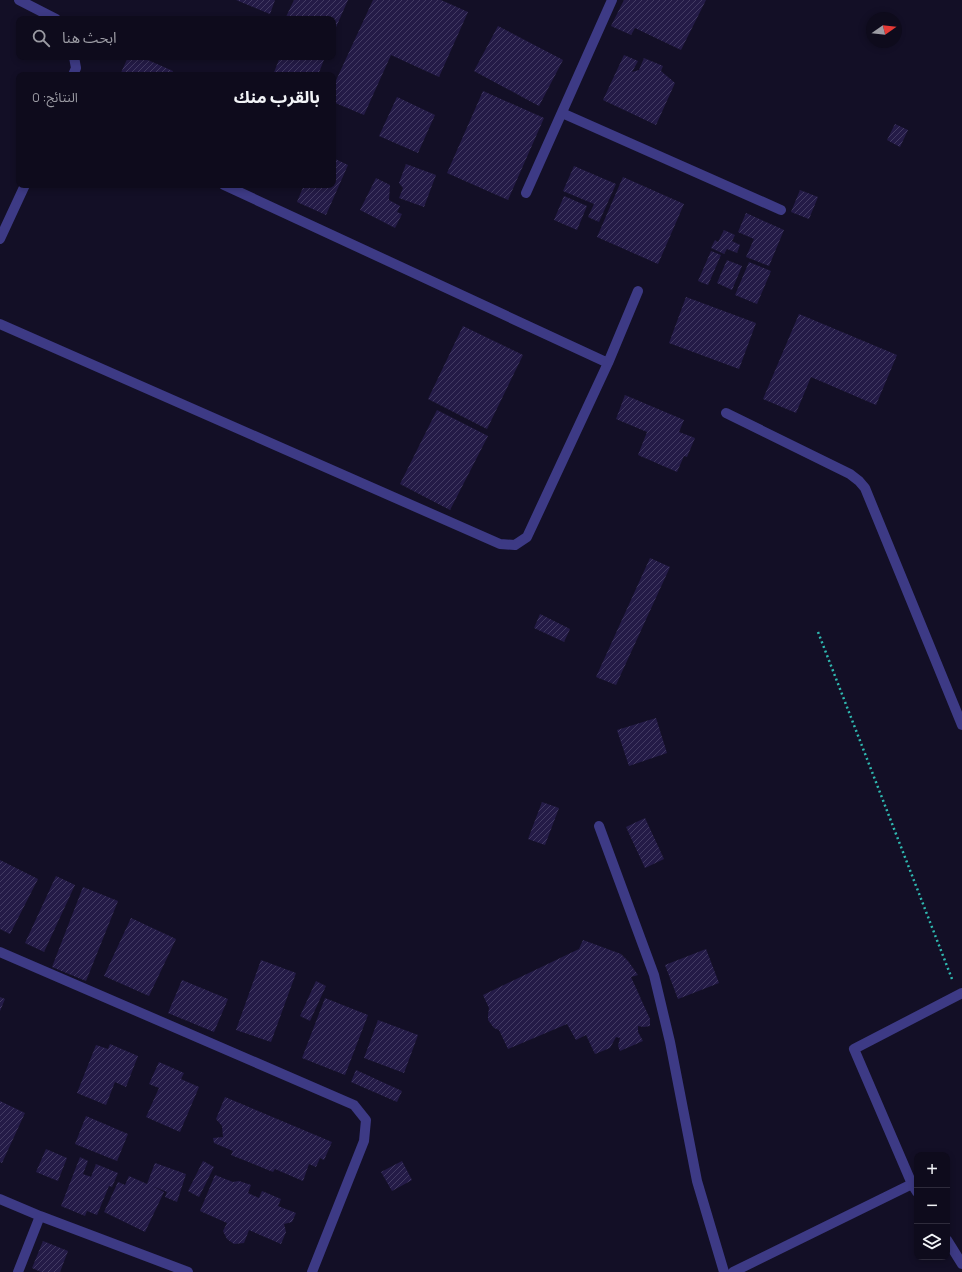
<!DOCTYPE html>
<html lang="ar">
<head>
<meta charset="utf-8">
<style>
  body { margin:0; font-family:Manrope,"Noto Sans Arabic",sans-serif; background:#171425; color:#f1f3f6; direction:rtl }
  .controls { position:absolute; right:12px; bottom:12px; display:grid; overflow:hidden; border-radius:8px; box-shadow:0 2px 6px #0003 }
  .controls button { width:36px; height:36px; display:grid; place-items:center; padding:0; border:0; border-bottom:1px solid #2e2b3b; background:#0e0b1c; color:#f1f3f6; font:20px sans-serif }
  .compass { position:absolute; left:866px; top:12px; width:36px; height:36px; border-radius:50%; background:#0e0b1c; box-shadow:0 2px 6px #0003; rotate:76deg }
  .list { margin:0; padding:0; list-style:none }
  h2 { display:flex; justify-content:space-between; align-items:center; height:52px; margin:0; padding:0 16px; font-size:17px }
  h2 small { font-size:13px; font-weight:400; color:#9b9ba3 }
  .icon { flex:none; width:22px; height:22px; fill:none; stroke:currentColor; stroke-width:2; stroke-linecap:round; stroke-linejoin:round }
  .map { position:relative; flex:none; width:962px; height:1272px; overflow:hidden; direction:ltr }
  .search { position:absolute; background:#0e0b1c; box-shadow:0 2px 6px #0003; left:16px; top:16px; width:320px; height:44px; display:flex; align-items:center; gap:10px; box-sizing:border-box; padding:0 14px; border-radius:8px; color:#9b9ba3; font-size:15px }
  .panel { position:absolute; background:#0e0b1c; box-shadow:0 2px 6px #0003; left:16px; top:72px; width:320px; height:116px; border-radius:8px; direction:rtl }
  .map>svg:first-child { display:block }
  .building { fill:url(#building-hatch) }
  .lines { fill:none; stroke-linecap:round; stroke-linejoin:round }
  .path { stroke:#2fb8b0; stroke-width:2.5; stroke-dasharray:2 3; stroke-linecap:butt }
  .minor { stroke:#3d3a85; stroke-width:10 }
</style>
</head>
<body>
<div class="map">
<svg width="962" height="1272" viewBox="0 0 962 1272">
  <defs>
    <pattern id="building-hatch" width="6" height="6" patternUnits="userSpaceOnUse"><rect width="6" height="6" fill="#241b47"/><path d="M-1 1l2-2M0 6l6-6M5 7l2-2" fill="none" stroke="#433b63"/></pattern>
  </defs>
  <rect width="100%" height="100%" fill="#130f26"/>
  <!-- building -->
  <path class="building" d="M236 0H275L270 14Z
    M294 0H348L333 34V19H285Z
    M373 0H441L468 12 439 77 391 55 364 115 333 102V87Z
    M624 0H706L681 50 635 28 631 35 611 26Z
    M498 26 563 60 539 106 474 71Z
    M624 55 638 61 632 72 639 70 644 58 663 66 661 71 675 83 656 125 603 100Z
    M128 57H141L173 71 172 75H120Z
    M280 57H325L318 75H273Z
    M483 91 544 118 508 200 447 173Z
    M397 97 435 115 418 153 379 136Z
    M895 124 908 130 900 147 887 140Z
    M333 158 348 165 326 215 297 202 304 185H333Z
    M406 164 436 175 424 207 399 198 403 188 399 183Z
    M574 166 616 184 599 222 588 217 594 204 563 191Z
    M623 177 684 204 658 264 597 237Z
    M376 178 390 185 389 200 400 206 397 212 402 214 395 228 360 210Z
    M800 190 818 197 809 219 791 212Z
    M564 196 587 206 577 230 554 220Z
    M746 213 784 230 769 266 746 257 754 239 738 232Z
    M724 230 735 235 732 241 740 245 737 253 727 249 724 254 711 248 715 240 718 242Z
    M711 251 721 255 708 285 698 281Z
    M727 260 742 266 732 290 717 283Z
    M749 262 771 271 757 304 735 295Z
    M686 297 756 323 739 369 669 343Z
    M799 314 897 355 876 405 811 377 796 413 763 399Z
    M463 326 523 355 487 429 428 399Z
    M625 395 684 420 679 432 695 438 687 457 684 456 677 472 638 455 647 432 616 419Z
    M437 410 488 436 450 510 400 484Z
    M650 558 670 567 616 685 596 677Z
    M540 614 570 629 564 642 534 628Z
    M656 718 667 753 629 766 617 730Z
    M542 802 559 808 545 845 528 839Z
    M645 818 664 859 645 868 626 827Z
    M0 860 38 879 10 934 0 929Z
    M56 876 75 885 44 952 25 943Z
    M83 887 118 901 86 981 52 967Z
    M131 918 176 939 149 996 104 976Z
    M583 940 621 954 628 961 638 975 631 977 650 1019V1026L644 1027 638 1026V1032L643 1041 620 1051 618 1046 620 1038 616 1037 610 1048 595 1054 586 1035 576 1040 567 1024 508 1049 499 1030 494 1028 488 1020V1015L489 1008 483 995 579 949Z
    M706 949 719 983 678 999 665 965Z
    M261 960 296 973 271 1042 236 1030Z
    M182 980 228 999 214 1032 168 1013Z
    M316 981 326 986 310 1021 300 1016Z
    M0 997 5 999 0 1011Z
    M325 998 368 1015 345 1075 302 1058Z
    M378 1020 418 1035 404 1073 364 1058Z
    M110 1044 138 1056 126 1087 115 1082 106 1105 77 1093 96 1045 108 1049Z
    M159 1062 184 1073 181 1079 199 1087 180 1132 146 1117 159 1088 149 1084Z
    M356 1070 402 1091 397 1102 351 1082Z
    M225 1097 332 1142 324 1160 320 1158 316 1167 309 1164 303 1181 275 1169 273 1172 231 1155 233 1151 214 1143 213 1138 223 1137 222 1126 216 1119Z
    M0 1101 25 1113 2 1163 0 1162Z
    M86 1116 128 1134 117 1161 75 1144Z
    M46 1149 67 1158 58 1181 36 1172Z
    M80 1157 88 1161 83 1174 91 1177 96 1164 118 1173 112 1187 109 1186 97 1215 87 1211 85 1216 61 1206Z
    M203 1161 214 1167 199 1197 188 1191Z
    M402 1161 412 1180 392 1191 381 1172Z
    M155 1163 186 1174 177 1202 165 1197 167 1192 152 1186 164 1192 145 1232 104 1212 118 1182 125 1185 129 1176 147 1184Z
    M215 1175 233 1182 239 1181 251 1185 248 1193 259 1198 262 1191 281 1199 278 1206 296 1213 292 1222 284 1224 286 1232 281 1244 249 1230 244 1243 234 1244 227 1239 223 1231 227 1223 200 1211Z
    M43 1241 68 1251 60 1272H41L32 1268Z"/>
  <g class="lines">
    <!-- path -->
    <path class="path" d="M818 632 952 979"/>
    <!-- minor -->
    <path class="minor" d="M19 0 56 19
      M73 75 76 68 74 57
      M562 113 781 210
      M224 185 608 363
      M526 193 612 0
      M0 239 25 185
      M0 324 500 544 515 545 527 537 608 363 638 291
      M726 413 850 474 859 481 865 488 962 725
      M599 826 654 975 670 1042 697 1181 724 1272
      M0 952 354 1105 366 1120 364 1141 312 1272
      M917 1192 912 1184 854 1049 962 993
      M0 1199 40 1216 188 1272
      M947 1240 962 1264
      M18 1272 40 1216
      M733 1272 912 1184"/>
  </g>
</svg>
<div class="controls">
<button>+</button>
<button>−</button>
<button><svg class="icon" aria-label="layers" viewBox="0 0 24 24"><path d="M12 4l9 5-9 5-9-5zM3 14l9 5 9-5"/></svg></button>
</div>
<svg class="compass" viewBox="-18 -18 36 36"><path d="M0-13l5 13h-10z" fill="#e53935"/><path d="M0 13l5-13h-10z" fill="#9b9ba3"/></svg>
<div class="search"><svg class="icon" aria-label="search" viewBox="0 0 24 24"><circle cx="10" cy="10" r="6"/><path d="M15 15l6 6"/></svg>ابحث هنا</div>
<section class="panel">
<h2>بالقرب منك<small>النتائج: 0</small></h2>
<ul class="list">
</ul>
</section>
</div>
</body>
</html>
